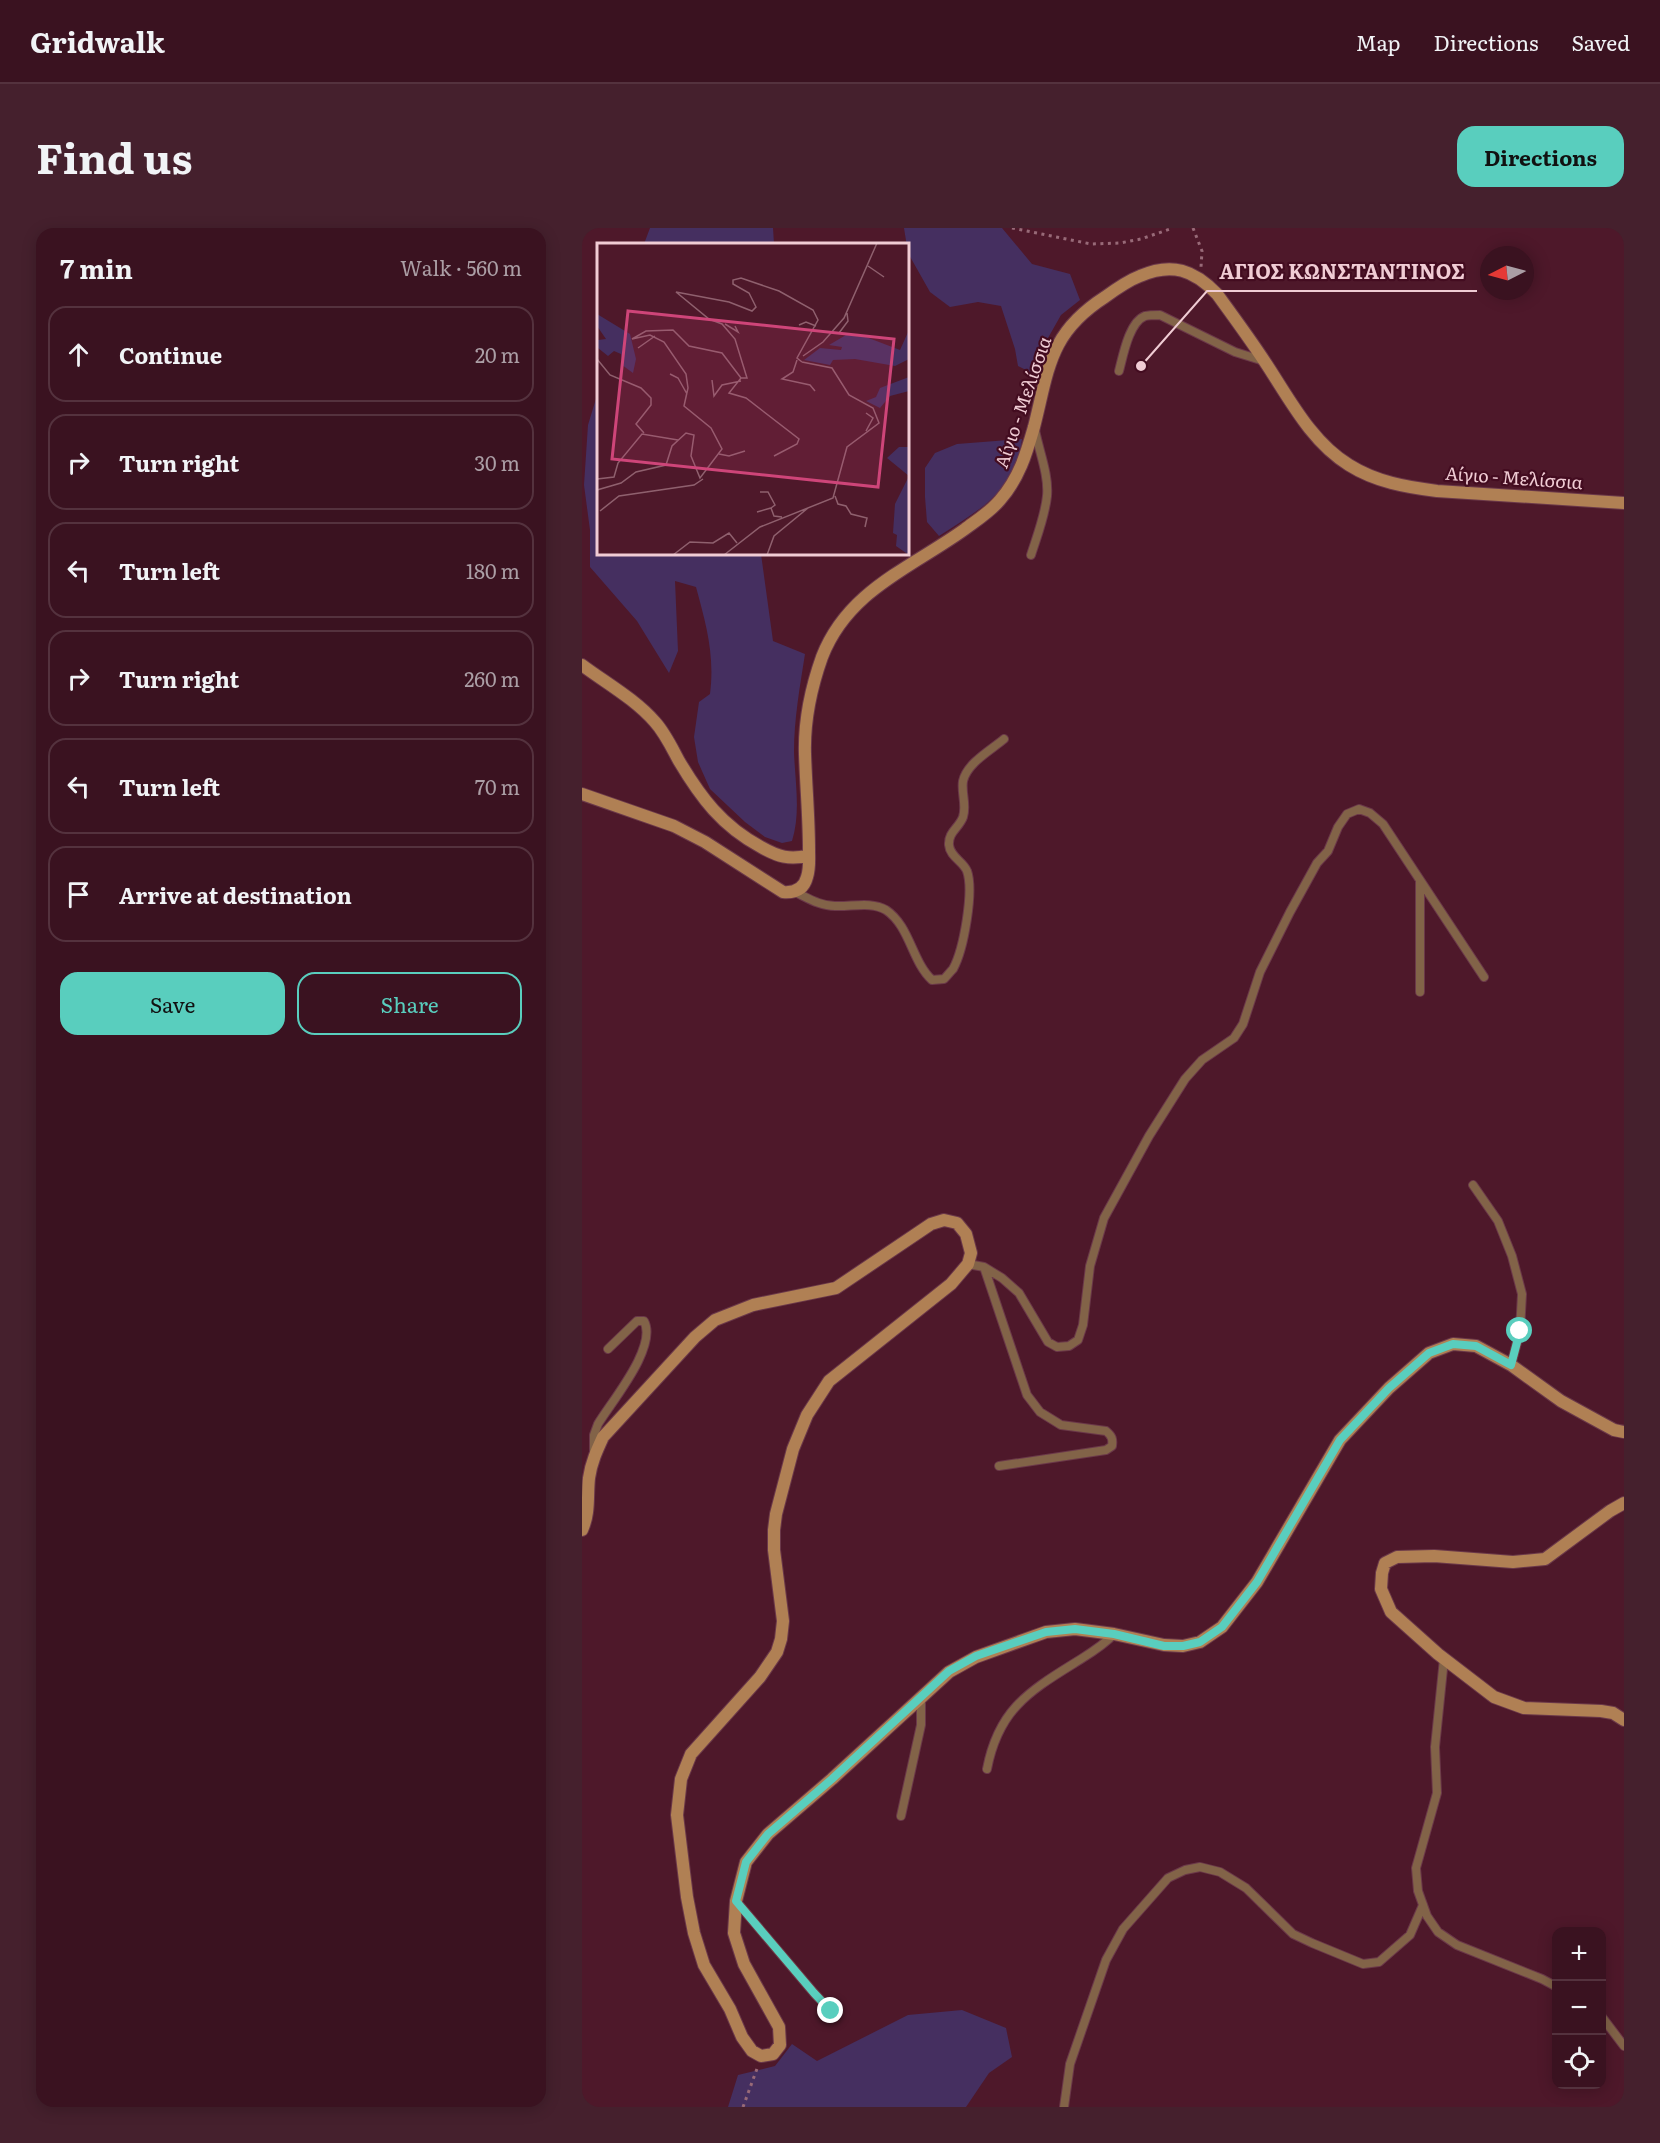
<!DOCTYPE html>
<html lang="en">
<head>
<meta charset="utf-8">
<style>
  body { margin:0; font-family:Literata,serif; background:#45202d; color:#f1f3f6 }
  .controls { position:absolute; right:18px; bottom:18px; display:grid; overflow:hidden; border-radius:12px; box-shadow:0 3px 15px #0003 }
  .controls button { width:54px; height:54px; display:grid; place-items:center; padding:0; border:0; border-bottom:2px solid #54323e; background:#3a1220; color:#f1f3f6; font:30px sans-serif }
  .compass { position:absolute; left:898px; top:18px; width:54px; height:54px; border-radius:50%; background:#3a1220; box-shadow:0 3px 15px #0003; rotate:264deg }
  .stop { position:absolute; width:18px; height:18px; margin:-14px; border:4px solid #59cebe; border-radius:50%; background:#fff }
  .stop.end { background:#59cebe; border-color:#fff; box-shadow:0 2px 6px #0008 }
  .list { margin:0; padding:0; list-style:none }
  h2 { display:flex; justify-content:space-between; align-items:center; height:78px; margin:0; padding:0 24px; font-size:26px }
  h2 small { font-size:20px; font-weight:400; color:#ab9ea5 }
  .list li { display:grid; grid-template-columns:39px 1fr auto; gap:18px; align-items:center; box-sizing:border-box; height:96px; margin:0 12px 12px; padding:0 12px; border:2px solid #54323e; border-radius:18px }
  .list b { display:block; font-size:22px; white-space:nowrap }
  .list em { font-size:20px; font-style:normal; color:#ab9ea5 }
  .actions { display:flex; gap:12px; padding:18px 24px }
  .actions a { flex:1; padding:14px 0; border:2px solid #59cebe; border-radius:18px; text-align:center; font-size:21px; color:#59cebe }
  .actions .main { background:#59cebe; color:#111 }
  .icon { flex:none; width:33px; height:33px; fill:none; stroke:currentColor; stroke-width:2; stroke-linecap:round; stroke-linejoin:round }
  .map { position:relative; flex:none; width:1042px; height:1879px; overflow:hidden; border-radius:18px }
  header { display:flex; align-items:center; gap:36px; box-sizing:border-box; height:84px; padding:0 30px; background:#3a1220; border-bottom:2px solid #54323e }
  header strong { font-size:28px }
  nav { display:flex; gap:33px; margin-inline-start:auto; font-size:21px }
  .intro { display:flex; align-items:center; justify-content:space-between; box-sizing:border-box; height:144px; padding:0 36px }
  h1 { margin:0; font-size:42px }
  .button { padding:15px 27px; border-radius:18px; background:#59cebe; color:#111; font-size:21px; font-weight:700 }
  main { display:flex; gap:36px; padding:0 36px }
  aside { flex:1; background:#3a1220; border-radius:18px; box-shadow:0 3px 15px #0003 }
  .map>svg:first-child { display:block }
  .grass { fill:#452f60 }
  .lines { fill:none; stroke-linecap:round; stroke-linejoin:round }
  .service-casing { stroke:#6b3849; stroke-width:10 }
  .secondary-casing { stroke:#6b3849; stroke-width:14 }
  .path { stroke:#986a78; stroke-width:3; stroke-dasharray:3 4.5; stroke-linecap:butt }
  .service { stroke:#826348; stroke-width:8 }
  .secondary { stroke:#b08054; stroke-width:12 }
  .route { stroke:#59cebe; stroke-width:8 }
  .labels { text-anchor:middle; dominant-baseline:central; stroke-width:4.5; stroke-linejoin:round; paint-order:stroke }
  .street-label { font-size:18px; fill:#f0ccd4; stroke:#430c20 }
  .inset-road { fill:none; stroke:#8f606e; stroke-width:1.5 }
  .view { fill:#ce4579; fill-opacity:0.15; stroke:#ce4579; stroke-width:3 }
  .inset-edge { fill:none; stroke:#f0ccd4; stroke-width:3 }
  .leader { fill:none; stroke:#f0ccd4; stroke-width:2 }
  .callout-dot { fill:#f0ccd4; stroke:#430c20; stroke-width:2 }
  .callout-label { font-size:20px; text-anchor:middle; font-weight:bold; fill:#f0ccd4; stroke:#430c20; stroke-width:4.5; stroke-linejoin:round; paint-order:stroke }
</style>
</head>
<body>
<header>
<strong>Gridwalk</strong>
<nav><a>Map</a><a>Directions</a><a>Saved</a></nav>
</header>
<div class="intro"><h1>Find us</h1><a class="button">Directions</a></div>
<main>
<aside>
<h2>7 min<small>Walk · 560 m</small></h2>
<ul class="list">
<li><svg class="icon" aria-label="ahead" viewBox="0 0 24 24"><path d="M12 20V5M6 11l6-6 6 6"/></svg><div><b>Continue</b></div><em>20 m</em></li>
<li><svg class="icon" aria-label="right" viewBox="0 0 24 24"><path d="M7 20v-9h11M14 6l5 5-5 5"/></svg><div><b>Turn right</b></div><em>30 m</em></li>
<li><svg class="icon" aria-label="left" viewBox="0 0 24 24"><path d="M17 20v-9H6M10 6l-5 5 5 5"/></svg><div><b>Turn left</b></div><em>180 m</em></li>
<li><svg class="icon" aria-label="right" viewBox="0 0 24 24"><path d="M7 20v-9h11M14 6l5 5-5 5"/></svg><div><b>Turn right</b></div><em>260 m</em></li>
<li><svg class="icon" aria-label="left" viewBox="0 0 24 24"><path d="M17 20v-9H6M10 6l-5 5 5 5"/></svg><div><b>Turn left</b></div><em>70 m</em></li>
<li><svg class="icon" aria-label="arrive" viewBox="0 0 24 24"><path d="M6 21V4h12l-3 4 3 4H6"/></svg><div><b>Arrive at destination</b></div></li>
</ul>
<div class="actions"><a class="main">Save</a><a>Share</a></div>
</aside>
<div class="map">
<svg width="1042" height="1879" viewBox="0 0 1042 1879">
  <rect width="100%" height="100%" fill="#4e182a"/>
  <!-- grass -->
  <path class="grass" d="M68 0H191L192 16H62Z
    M322 0H420L450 36 488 46 498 72 479 87 462 117 452 146 436 138 433 121 419 78 396 74 368 79 348 64 326 25Z
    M16 164V326H179L191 413 223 426C218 458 212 491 212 524 213 553 219 585 210 613L200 615 183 609 163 594 128 561 116 534 112 509 117 474 128 466C133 427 124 396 114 359L93 353 96 423 87 445 55 393 8 339V302L2 257 6 197Z
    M440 211C434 263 397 282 357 308L345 294 343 269V240L353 225 375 216Z
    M380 1782 424 1800 430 1829 407 1845 384 1879H146L156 1847 193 1838 210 1816 235 1833 326 1787Z"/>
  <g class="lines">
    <!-- service casing -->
    <g class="service-casing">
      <path id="service" d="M537 143C541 128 547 94 563 88 567 87 573 87 578 87L653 124 682 133
        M449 327C455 308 463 288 465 268 467 247 457 223 453 202
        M838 653V764
        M213 664C226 670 238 678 253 678 269 679 289 673 304 682 328 698 330 734 350 752L362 751C365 748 368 744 371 741 382 721 392 663 385 643 381 633 368 629 367 617 366 604 377 600 381 589 385 577 379 565 381 553 385 535 409 522 422 511
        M891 957 916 993 930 1028 940 1066 938 1103 929 1137
        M386 1036 402 1039 420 1050 437 1065 466 1114 475 1119 487 1118 496 1112 501 1097 508 1038 522 990 567 908 603 851 620 832 652 810 661 796 678 744 708 684 735 635 746 623 756 599 765 586 777 581 788 585 801 596 902 749
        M402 1039 445 1167 458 1184 479 1197 524 1203C530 1208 531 1211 530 1218L524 1222 417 1238
        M12 1224V1207L16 1196C29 1174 76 1119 62 1093H55L26 1121
        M862 1431 853 1519 855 1565 834 1640 836 1663 845 1688 856 1704 875 1717 960 1751 975 1759
        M405 1541C416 1484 444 1465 491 1436 505 1427 520 1419 532 1406
        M319 1588 339 1497V1468
        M154 1673 232 1765 249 1783
        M1020 1789 1042 1818
        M482 1879 488 1836 524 1732 541 1701 586 1650 603 1642 618 1639 638 1644 664 1660 711 1706 730 1715 781 1736 797 1734 828 1707 841 1677"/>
    </g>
    <!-- secondary casing -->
    <g class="secondary-casing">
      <path id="secondary" d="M0 437C24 455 53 471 73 494 83 505 90 520 97 533 119 570 140 598 179 619 195 628 208 633 227 627
        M0 566 92 598 123 614 201 664C213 665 222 661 225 649 228 640 227 631 227 622 227 590 224 558 223 526 222 493 229 460 240 429 266 362 329 340 383 301 395 292 408 284 418 272 437 250 444 227 452 199 467 140 467 105 523 69 534 61 545 53 558 48 590 34 612 42 635 66 651 88 668 111 683 134 707 170 729 214 767 237 794 254 824 259 855 263L1042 275
        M1042 1275 1028 1283 963 1331 931 1334 852 1328 815 1329 803 1335 800 1345 799 1361 809 1384 856 1426 912 1469 942 1480 1019 1483 1031 1485 1042 1492
        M0 1302C8 1284 5 1269 7 1250 9 1235 15 1222 21 1209L113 1109 133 1092 171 1077 254 1060 349 996 362 992 375 995 384 1006 389 1025 386 1036 369 1056 247 1153 225 1187 211 1221 194 1286 192 1302V1322L201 1393 199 1411 195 1424 178 1449 109 1526 99 1551 95 1587 105 1669 112 1705 122 1737 148 1781 160 1809 170 1823 179 1828 191 1826 198 1817 197 1799 162 1736 152 1705 154 1673 164 1634 186 1606 250 1551 367 1444 394 1429 464 1404 493 1401 532 1406 582 1417 601 1418 618 1414 640 1399 675 1354 758 1212 807 1160 847 1125 871 1116 894 1118 929 1137 979 1173 1032 1202 1042 1204"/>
    </g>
    <!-- path -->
    <path class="path" d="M430 0 509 16 538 15 559 11 591 0
      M611 0 620 23 619 39
      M161 1879 176 1838"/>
    <!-- service -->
    <use href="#service" class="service"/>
    <!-- secondary -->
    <use href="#secondary" class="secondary"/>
  </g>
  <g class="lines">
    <!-- route -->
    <path class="route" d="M249 1783 232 1765 154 1673 164 1634 186 1606 250 1551 367 1443 394 1428 464 1404 493 1401 532 1406 582 1418H601L618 1414 640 1399 675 1354 758 1212 807 1160 847 1125 871 1116 894 1118 929 1137 938 1103"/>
  </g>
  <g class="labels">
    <!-- street labels -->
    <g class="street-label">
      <text transform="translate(440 174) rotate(-71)">Αίγιο - Μελίσσια</text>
      <text transform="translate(932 249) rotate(4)">Αίγιο - Μελίσσια</text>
    </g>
  </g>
  <!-- overview -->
  <g transform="translate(15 15)">
    <rect width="312" height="312" fill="#4e182a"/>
    <path d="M0 71 33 91 39 116 36 130 25 122 24 111 17 108 11 113 1 105V97L9 96 0 83ZM312 87V116L298 123 258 116 236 117 233 122 207 117 223 105 244 107 245 104 232 102 249 92 269 94 303 107ZM312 134V148L293 153 283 165 269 158 279 154 283 145ZM302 204H312V312L299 303 300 292 296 290 298 261 312 233 290 215Z" fill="#452f60"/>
    <path class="inset-road" d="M271 23 287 34M128 81 141 89 138 83M202 82 209 79 219 83M242 90 251 78 250 70M41 105 58 93M206 113 226 99 247 75 280 0M0 116 13 132 44 145 54 155V162L39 181 47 190M200 117 196 129 185 136 213 142 218 148M73 131 81 135 90 151M144 135 132 150 149 155 202 196 200 201 177 213M115 137 117 153 125 142 144 138M269 170 276 175 269 188M122 211 132 213 148 208M0 236 17 234 21 220 45 191 81 197M0 247 24 240 39 229 69 222 75 203 89 190 97 192 94 213 103 235 125 206 114 185 87 163 91 145 89 131 67 99 53 92 35 96 49 88 76 87 92 103 125 110 144 135H150L138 96 125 81 112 76 79 49 132 59 155 68 159 64 152 50 136 41V37L144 35 182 48 216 67 221 77 200 115 205 119M163 249H171L178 262 174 265M238 253 241 261 249 263 254 271 270 275 268 284M3 268 22 253 97 242 106 236M160 269 174 265 177 273 185 274M76 312 93 299 116 300 132 290 140 300M127 312 163 284 236 255 250 204 282 180 276 165 252 152 235 125 205 119M170 312 177 293 211 265"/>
    <path class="view" d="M31 68 297 96 281 244 15 216Z"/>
    <rect width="312" height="312" class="inset-edge"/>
  </g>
  <!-- callouts -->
  <path class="leader" d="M559 138L625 63H895"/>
  <circle class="callout-dot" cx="559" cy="138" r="6"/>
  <g class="callout-label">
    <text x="760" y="51">ΑΓΙΟΣ ΚΩΝΣΤΑΝΤΙΝΟΣ</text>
  </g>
</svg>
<div class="controls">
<button>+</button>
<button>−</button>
<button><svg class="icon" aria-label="locate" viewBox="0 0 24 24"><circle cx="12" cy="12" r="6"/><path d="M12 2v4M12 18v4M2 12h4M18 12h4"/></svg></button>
</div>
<svg class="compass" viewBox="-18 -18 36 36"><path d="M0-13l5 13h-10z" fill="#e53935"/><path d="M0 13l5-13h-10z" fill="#ab9ea5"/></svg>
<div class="stop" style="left:938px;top:1103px"></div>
<div class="stop end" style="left:249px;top:1783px"></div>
</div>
</main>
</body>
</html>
